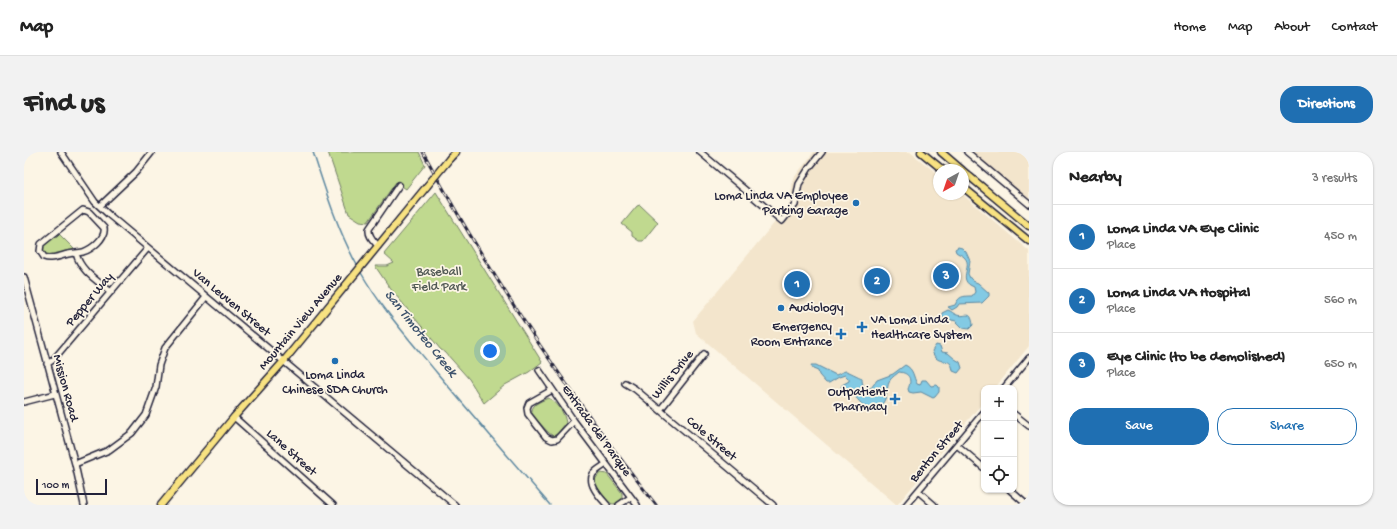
<!DOCTYPE html>
<html lang="en">
<head>
<meta charset="utf-8">
<style>
  body { margin:0; font-family:"Gochi Hand",sans-serif; background:#f2f2f2; color:#222 }
  .controls { position:absolute; right:12px; bottom:12px; display:grid; overflow:hidden; border-radius:8px; box-shadow:0 1px 3px #0004 }
  .controls button { width:36px; height:36px; display:grid; place-items:center; padding:0; border:0; border-bottom:1px solid #e0e0e0; background:#fff; color:#222; font:20px sans-serif }
  .compass { position:absolute; left:909px; top:12px; width:36px; height:36px; border-radius:50%; background:#fff; box-shadow:0 1px 3px #0004; rotate:220deg }
  .scale { position:absolute; left:12px; bottom:10px; width:71px; box-sizing:border-box; padding-left:4px; border:2px solid #22223b; border-top:0; font-size:11px; line-height:14px; white-space:nowrap; color:#22223b; -webkit-text-stroke:3px #fcf5e5; paint-order:stroke }
  .you { position:absolute; left:466px; top:199px; width:14px; height:14px; margin:-10px; border:3px solid #fff; border-radius:50%; background:#1a73e8; box-shadow:0 0 0 6px #1a73e833 }
  .badge { display:grid; place-items:center; width:26px; height:26px; border-radius:50%; background:#1f6fb2; color:#fff; font-size:13px; font-weight:700 }
  .pin { position:absolute; translate:-50% -50%; border:2px solid #fff; box-shadow:0 1px 4px #0006 }
  .list { margin:0; padding:0; list-style:none }
  h2 { display:flex; justify-content:space-between; align-items:center; height:52px; margin:0; padding:0 16px; font-size:17px }
  h2 small { font-size:13px; font-weight:400; color:#767676 }
  .list li { display:grid; grid-template-columns:26px 1fr auto; gap:12px; align-items:center; box-sizing:border-box; height:64px; padding:0 16px; border-top:1px solid #e0e0e0 }
  .list b { display:block; font-size:15px; white-space:nowrap }
  .list p { margin:0; font-size:13px; white-space:nowrap; color:#767676 }
  .list em { font-size:13px; font-style:normal; color:#767676 }
  .actions { display:flex; gap:8px; padding:12px 16px }
  .actions a { flex:1; padding:9px 0; border:1px solid #1f6fb2; border-radius:16px; text-align:center; font-size:14px; color:#1f6fb2 }
  .actions .main { background:#1f6fb2; color:#fff }
  .icon { flex:none; width:22px; height:22px; fill:none; stroke:currentColor; stroke-width:2; stroke-linecap:round; stroke-linejoin:round }
  .map { position:relative; flex:none; width:1005px; height:353px; overflow:hidden; border-radius:16px }
  header { display:flex; align-items:center; gap:24px; box-sizing:border-box; height:56px; padding:0 20px; background:#fff; border-bottom:1px solid #e0e0e0 }
  header strong { font-size:19px }
  nav { display:flex; gap:22px; margin-inline-start:auto; font-size:14px }
  .intro { display:flex; align-items:center; justify-content:space-between; box-sizing:border-box; height:96px; padding:0 24px }
  h1 { margin:0; font-size:28px }
  .button { padding:10px 18px; border-radius:16px; background:#1f6fb2; color:#fff; font-size:14px; font-weight:700 }
  main { display:flex; gap:24px; padding:0 24px }
  aside { flex:1; background:#fff; border-radius:16px; box-shadow:0 1px 3px #0004 }
  .map>svg:first-child { display:block }
  .built { fill:#f3e5cc }
  .green { fill:#c0d98f; stroke:#717e65 }
  .water { fill:#83cae4; stroke:#5c87a0 }
  .lines { fill:none; stroke-linecap:round; stroke-linejoin:round }
  .stream { stroke:#5c87a0; stroke-width:1.5 }
  .minor-casing { stroke:#22223b; stroke-width:8 }
  .major-casing { stroke:#22223b; stroke-width:9 }
  .minor { stroke:#fcf5e5; stroke-width:5 }
  .major { stroke:#f8e281; stroke-width:6 }
  .rail-casing { stroke:#22223b; stroke-width:3 }
  .rail { stroke:#fcf5e5; stroke-width:1.5; stroke-dasharray:4.5; stroke-linecap:butt }
  .major-bridge-casing { stroke:#22223b; stroke-width:9; stroke-linecap:butt }
  .major-bridge { stroke:#f8e281; stroke-width:6 }
  .poi-dot { fill:#1f6fb2; stroke:#fcf5e5; stroke-width:1.5 }
  .labels { text-anchor:middle; dominant-baseline:central; stroke-width:3.5; stroke-linejoin:round; paint-order:stroke }
  .poi-label { font-size:13px; fill:#22223b; stroke:#fcf5e5; text-anchor:end }
  .park-label { font-size:13px; fill:#515954; stroke:#fcf5e5 }
  .street-label { font-size:13px; fill:#22223b; stroke:#fcf5e5 }
  .water-label { font-size:14px; font-style:italic; fill:#3f546e; stroke:#fcf5e5 }
</style>
</head>
<body>
<header>
<strong>Map</strong>
<nav><a>Home</a><a>Map</a><a>About</a><a>Contact</a></nav>
</header>
<div class="intro"><h1>Find us</h1><a class="button">Directions</a></div>
<main>
<div class="map">
<svg width="1005" height="353" viewBox="0 0 1005 353">
  <rect width="100%" height="100%" fill="#fcf5e5"/>
  <filter id="ink" filterUnits="userSpaceOnUse"><feTurbulence type="fractalNoise" baseFrequency=".025" numOctaves="2"/><feDisplacementMap in="SourceGraphic" scale="8" xChannelSelector="R" yChannelSelector="G"/><feConvolveMatrix kernelMatrix="1 2 1 2 8 2 1 2 1" color-interpolation-filters="sRGB"/></filter>
  <g filter="url(#ink)">
    <!-- built -->
    <path class="built" d="M790 0H886L915 23V42H938L1005 99V194L971 236H960V249L873 353 672 181 669 169 766 52 769 27Z
      M947 0H1005V47Z"/>
    <!-- green -->
    <path class="green" d="M304 0H395L401 13 382 37 372 30 344 70 336 69 325 62Z
      M412 40 518 210 505 220 481 233 460 251 445 227 421 200 417 198 366 136 351 114H363L370 111 360 102Z
      M616 53 634 70 619 89H615L608 84V80L598 72 613 54Z
      M34 81 50 97C43 101 30 105 22 103L19 99V95Z
      M524 246C533 249 541 262 542 271L533 282 529 284 525 281 508 263C506 252 516 250 524 246Z
      M576 321 583 322 598 341V347C595 349 593 352 589 352 584 352 572 335 571 329 571 326 574 324 576 321Z"/>
    <!-- water -->
    <path class="water" d="M934 95 938 96 942 100 946 109 944 122 946 126 949 129 954 131 965 141V144L958 151 935 152 933 155 928 158 924 155 931 153C935 144 939 144 948 144L951 140 950 135C932 128 949 115 941 106 939 103 934 102 932 100L931 97Z
      M924 158C927 159 930 162 933 163 942 166 947 157 949 173L945 177 939 176 932 169 919 166 918 161Z
      M912 193 916 194 918 200 924 201 931 207 936 210 938 216 934 221 929 219C927 201 914 217 908 199Z
      M787 213H792L812 223C815 222 819 219 822 219 824 219 835 225 838 226 838 234 840 236 847 236L853 228 869 222 881 213C890 217 889 225 893 232L896 233 898 228H902L907 234 913 233 915 235V240L911 245 909 246 897 240 889 241 885 240 884 237C888 228 886 221 875 220 873 222 868 225 866 228 863 234 863 241 861 247 852 267 839 255 830 243L818 242 816 238 818 233 825 229V227L821 223 815 225 805 231H802L795 223 794 219 789 217Z"/>
    <g class="lines">
      <!-- stream -->
      <path class="stream" d="M289 0C302 40 314 79 334 115
        M336 119C357 156 386 188 413 221 450 265 488 309 526 353"/>
      <!-- minor casing -->
      <g class="minor-casing">
        <path id="minor" d="M37 0 71 50 85 63 431 353
          M676 0 758 69 771 53 775 32 785 16 798 0
          M943 0 1005 52
          M76 54 112 20 128 0
          M59 58 65 60 80 76C82 86 68 97 59 100 54 101 49 101 44 102 36 104 27 108 20 105L16 99 17 92Z
          M354 94C350 89 344 84 345 77L375 33
          M52 101C56 119 74 129 87 140
          M0 125 51 312 60 353
          M23 212 29 208 124 96
          M515 218 550 269 613 353
          M601 231 611 237 749 353
          M980 236 1005 206
          M528 238 505 251 503 256 504 262 522 285 528 288 533 287 550 269
          M0 250 31 242
          M636 258 680 202
          M990 262 1005 274
          M210 265 309 353
          M933 293 960 316
          M51 312 85 298 108 281 122 263 132 235 135 213 141 196 182 145
          M582 312C578 315 572 318 569 322 563 332 577 346 583 353
          M986 338 1003 353
          M894 339 910 353
          M595 353 607 345
          M882 353 960 260"/>
      </g>
      <!-- major casing -->
      <g class="major-casing">
        <path id="major" d="M897 0 919 18
          M917 0 938 18
          M426 6 432 0
          M939 19 1005 74
          M939 35 1005 89
          M137 353 210 265 259 210 403 34"/>
      </g>
      <!-- minor -->
      <use href="#minor" class="minor"/>
      <!-- major -->
      <use href="#major" class="major"/>
      <!-- rail casing -->
      <g class="rail-casing">
        <path id="rail" d="M399 0C466 124 545 242 632 353"/>
      </g>
      <!-- rail -->
      <use href="#rail" class="rail"/>
      <!-- major-bridge casing -->
      <g class="major-bridge-casing">
        <path id="major-bridge" d="M403 34 426 6"/>
      </g>
      <!-- major-bridge -->
      <use href="#major-bridge" class="major-bridge"/>
    </g>
  </g>
  <!-- markers -->
  <g class="poi-dot">
    <circle cx="832" cy="51" r="4"/>
    <circle cx="757" cy="156" r="4"/>
    <path d="M836 169h4v4h4v4h-4v4h-4v-4h-4v-4h4z"/>
    <path d="M815 176h4v4h4v4h-4v4h-4v-4h-4v-4h4z"/>
    <circle cx="311" cy="209" r="4"/>
    <path d="M869 241h4v4h4v4h-4v4h-4v-4h-4v-4h4z"/>
  </g>
  <g class="labels">
    <!-- poi labels -->
    <g class="poi-label">
      <text x="824" y="44">Loma Linda VA Employee<tspan x="824" dy="15">Parking Garage</tspan></text>
      <text x="765" y="156" text-anchor="start">Audiology</text>
      <text x="847" y="168" text-anchor="start">VA Loma Linda<tspan x="847" dy="15">Healthcare System</tspan></text>
      <text x="808" y="175">Emergency<tspan x="808" dy="15">Room Entrance</tspan></text>
      <text x="311" y="223" text-anchor="middle">Loma Linda<tspan x="311" dy="15">Chinese SDA Church</tspan></text>
      <text x="863" y="240">Outpatient<tspan x="863" dy="15">Pharmacy</tspan></text>
    </g>
    <!-- park labels -->
    <g class="park-label">
      <text x="415" y="120">Baseball<tspan x="415" dy="15">Field Park</tspan></text>
    </g>
    <!-- street labels -->
    <g class="street-label">
      <text transform="translate(66 148) rotate(-50)">Pepper Way</text>
      <text transform="translate(207 151) rotate(40)">Van Leuven Street</text>
      <text transform="translate(277 170) rotate(-50)">Mountain View Avenue</text>
      <text transform="translate(649 223) rotate(-51)">Willis Drive</text>
      <text transform="translate(41 236) rotate(75)">Mission Road</text>
      <text transform="translate(572 279) rotate(54)">Entrada del Parque</text>
      <text transform="translate(687 287) rotate(40)">Cole Street</text>
      <text transform="translate(913 300) rotate(-50)">Benton Street</text>
      <text transform="translate(267 301) rotate(42)">Lane Street</text>
    </g>
    <!-- water labels -->
    <g class="water-label">
      <text transform="translate(396 182) rotate(51)">San Timoteo Creek</text>
    </g>
  </g>
</svg>
<div class="controls">
<button>+</button>
<button>−</button>
<button><svg class="icon" aria-label="locate" viewBox="0 0 24 24"><circle cx="12" cy="12" r="6"/><path d="M12 2v4M12 18v4M2 12h4M18 12h4"/></svg></button>
</div>
<svg class="compass" viewBox="-18 -18 36 36"><path d="M0-13l5 13h-10z" fill="#e53935"/><path d="M0 13l5-13h-10z" fill="#767676"/></svg>
<div class="scale">100 m</div>
<div class="you"></div>
<div class="pin badge" style="left:773px;top:132px">1</div>
<div class="pin badge" style="left:853px;top:129px">2</div>
<div class="pin badge" style="left:922px;top:124px">3</div>
</div>
<aside>
<h2>Nearby<small>3 results</small></h2>
<ul class="list">
<li><span class="badge">1</span><div><b>Loma Linda VA Eye Clinic</b><p>Place</p></div><em>450 m</em></li>
<li><span class="badge">2</span><div><b>Loma Linda VA Hospital</b><p>Place</p></div><em>560 m</em></li>
<li><span class="badge">3</span><div><b>Eye Clinic (to be demolished)</b><p>Place</p></div><em>650 m</em></li>
</ul>
<div class="actions"><a class="main">Save</a><a>Share</a></div>
</aside>
</main>
</body>
</html>
